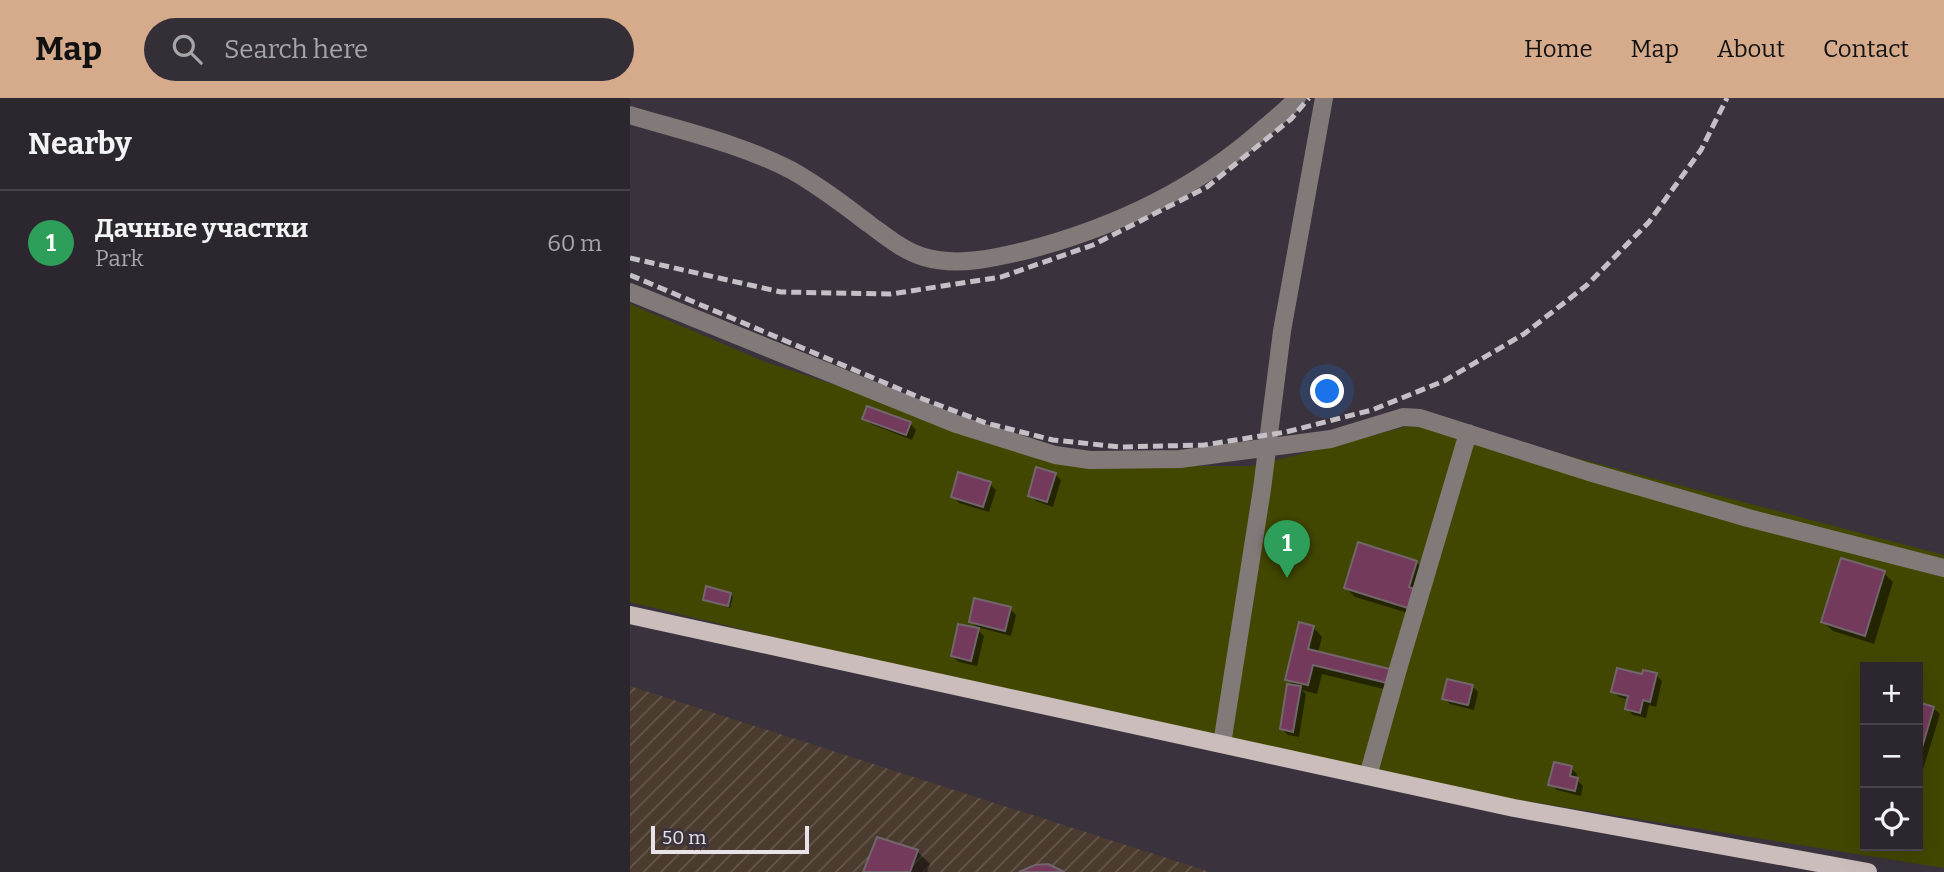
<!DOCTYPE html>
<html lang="en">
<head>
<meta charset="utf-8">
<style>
  body { margin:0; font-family:Bitter,serif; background:#342e36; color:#f1f3f6 }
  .controls { position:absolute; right:21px; bottom:21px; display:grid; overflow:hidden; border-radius:0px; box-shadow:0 7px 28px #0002 }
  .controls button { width:63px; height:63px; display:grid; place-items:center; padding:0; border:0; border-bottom:2px solid #48434a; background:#2c262e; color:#f1f3f6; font:35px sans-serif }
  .scale { position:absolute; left:21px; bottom:18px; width:158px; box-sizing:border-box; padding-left:7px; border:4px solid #e8e3e9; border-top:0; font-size:19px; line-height:24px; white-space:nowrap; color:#e8e3e9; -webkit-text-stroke:5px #3a333d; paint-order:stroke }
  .you { position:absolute; left:698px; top:294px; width:24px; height:24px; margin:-18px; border:5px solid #fff; border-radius:50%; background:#1a73e8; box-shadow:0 0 0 10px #1a73e833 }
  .badge { display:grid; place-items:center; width:46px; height:46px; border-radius:50%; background:#d6ab8b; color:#fff; font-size:23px; font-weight:700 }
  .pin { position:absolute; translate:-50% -58px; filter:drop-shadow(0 2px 4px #0008) }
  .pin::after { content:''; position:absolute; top:37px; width:24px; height:21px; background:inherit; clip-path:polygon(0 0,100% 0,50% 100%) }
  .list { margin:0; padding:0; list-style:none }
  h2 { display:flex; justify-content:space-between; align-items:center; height:91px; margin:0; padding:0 28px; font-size:30px }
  h2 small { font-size:23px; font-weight:400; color:#a6a5aa }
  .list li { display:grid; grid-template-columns:46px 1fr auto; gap:21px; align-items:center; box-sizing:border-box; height:105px; padding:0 28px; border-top:2px solid #48434a }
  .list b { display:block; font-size:26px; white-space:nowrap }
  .list p { margin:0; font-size:23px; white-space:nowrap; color:#a6a5aa }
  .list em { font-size:23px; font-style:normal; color:#a6a5aa }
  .icon { flex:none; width:38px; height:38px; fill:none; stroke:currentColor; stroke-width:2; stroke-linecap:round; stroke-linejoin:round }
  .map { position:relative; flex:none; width:1314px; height:774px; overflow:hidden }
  header { display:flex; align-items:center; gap:42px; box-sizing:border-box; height:98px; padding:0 35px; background:#d6ab8b; color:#111 }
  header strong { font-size:33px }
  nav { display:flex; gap:38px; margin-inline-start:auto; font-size:24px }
  .search { width:490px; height:63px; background:#342e36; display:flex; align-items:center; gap:18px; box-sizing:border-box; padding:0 24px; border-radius:38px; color:#a6a5aa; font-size:26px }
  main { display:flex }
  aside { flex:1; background:#2c262e }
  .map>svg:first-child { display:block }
  .industrial { fill:url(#industrial-furrows) }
  .green { fill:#424700; fill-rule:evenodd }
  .shadow { fill:#0007 }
  .building { fill:#733a5b; stroke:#72656c; stroke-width:2 }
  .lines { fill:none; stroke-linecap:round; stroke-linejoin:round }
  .minor { stroke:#817a79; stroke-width:18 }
  .major { stroke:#cbbdbc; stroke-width:18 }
  .rail { stroke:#c5bfc6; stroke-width:5; stroke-dasharray:10 5; stroke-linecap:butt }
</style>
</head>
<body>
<header>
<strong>Map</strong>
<div class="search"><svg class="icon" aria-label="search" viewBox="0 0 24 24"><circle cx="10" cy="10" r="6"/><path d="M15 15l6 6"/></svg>Search here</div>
<nav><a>Home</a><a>Map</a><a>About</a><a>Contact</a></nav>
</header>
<main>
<aside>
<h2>Nearby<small></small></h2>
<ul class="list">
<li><span class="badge" style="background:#2e9e5b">1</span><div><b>Дачные участки</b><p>Park</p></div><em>60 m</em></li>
</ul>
</aside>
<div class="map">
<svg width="1314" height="774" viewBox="0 0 1314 774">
  <defs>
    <pattern id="industrial-furrows" width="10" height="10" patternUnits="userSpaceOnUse" patternTransform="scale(1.75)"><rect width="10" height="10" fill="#4a3b2e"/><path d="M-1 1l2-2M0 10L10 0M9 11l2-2" fill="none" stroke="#64574c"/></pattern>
  </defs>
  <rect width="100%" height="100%" fill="#3a333d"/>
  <!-- industrial -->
  <path class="industrial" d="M0 588 580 774H0Z"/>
  <!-- green -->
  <path class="green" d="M0 206 133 263 448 368H623L802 322 1314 457V770L664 666 0 504ZM1235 569H1288V748H1235Z"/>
  <!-- shadow -->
  <path class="shadow" d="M234 320 280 325 286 332 282 342 241 326Z
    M425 376 431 382 423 409 406 403 400 397Z
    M360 386 366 392 359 414 329 405 323 398Z
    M786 464 796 474 791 519 725 499 716 490Z
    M1254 475 1263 484 1244 546 1203 533 1193 524Z
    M100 496 103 499 100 510 75 501Z
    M380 511 386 517 381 538 347 529 341 523Z
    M683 529 692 539 688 555 769 582 766 594 692 576 687 596 672 592 676 596 669 639 658 637 652 631 665 589 657 581Z
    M348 532 354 538 347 568 329 564 322 558Z
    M1026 577 1032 583 1026 609 1019 607 1016 620 1003 617 997 611 999 602 989 599 983 593 1013 578Z
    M842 588 848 594 844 612 820 606 814 600Z
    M1288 605 1303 610 1310 616 1288 688Z
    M941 670 947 676 946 681 953 688 951 698 927 692 920 686Z
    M248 742 288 754 300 766 297 774H235Z"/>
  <!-- building -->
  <path class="building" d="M237 308 281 324 276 337 232 321Z
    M406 369 426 375 417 404 398 398Z
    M328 374 361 384 353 409 321 399Z
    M728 444 787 463 779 489 787 492 781 511 714 490Z
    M1211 460 1255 473 1235 538 1191 524Z
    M76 488 101 495 98 508 73 502Z
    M344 500 381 509 375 533 339 524Z
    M669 524 684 528 678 551 760 571 757 585 683 567 678 587 655 582Z
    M328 526 349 530 341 563 321 558Z
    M987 570 1012 576 1013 572 1027 575 1020 604 1013 602 1010 615 995 611 998 598 981 594Z
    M817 581 843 587 838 607 812 601Z
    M657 586 671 588 663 634 650 631Z
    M1288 604 1304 609 1288 663Z
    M924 664 942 668 940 678 948 680 945 693 918 687Z
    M247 739 288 752 280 774H233Z
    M418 766 434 774H389L405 767Z"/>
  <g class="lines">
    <!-- minor -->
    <path class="minor" d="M0 17C53 33 111 46 161 72 188 87 214 107 239 126 256 138 273 153 294 159 327 169 365 160 398 152 486 129 564 92 632 32 643 22 657 12 667 0
      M0 194 326 326 425 357 460 362 550 361 701 341 773 319 790 320 959 374 1118 420 1314 470
      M592 646 632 391 652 233 694 0
      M738 678 768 571 838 335"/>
    <!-- major -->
    <path class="major" d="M0 517 884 710 1238 774"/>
    <!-- rail -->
    <path class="rail" d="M0 160 151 194 261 196 371 179 463 147 577 89 661 21 679 0
      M0 177 293 301 356 325 423 342 491 349 574 347 656 334 742 312 814 283 894 236 957 187 1019 124 1071 52 1097 0"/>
  </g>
</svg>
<div class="controls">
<button>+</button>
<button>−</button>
<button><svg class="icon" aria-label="locate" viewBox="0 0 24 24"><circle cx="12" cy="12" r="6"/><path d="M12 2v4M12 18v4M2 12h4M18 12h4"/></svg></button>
</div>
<div class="scale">50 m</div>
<div class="you"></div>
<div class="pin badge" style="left:657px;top:480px;background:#2e9e5b">1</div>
</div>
</main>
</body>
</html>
